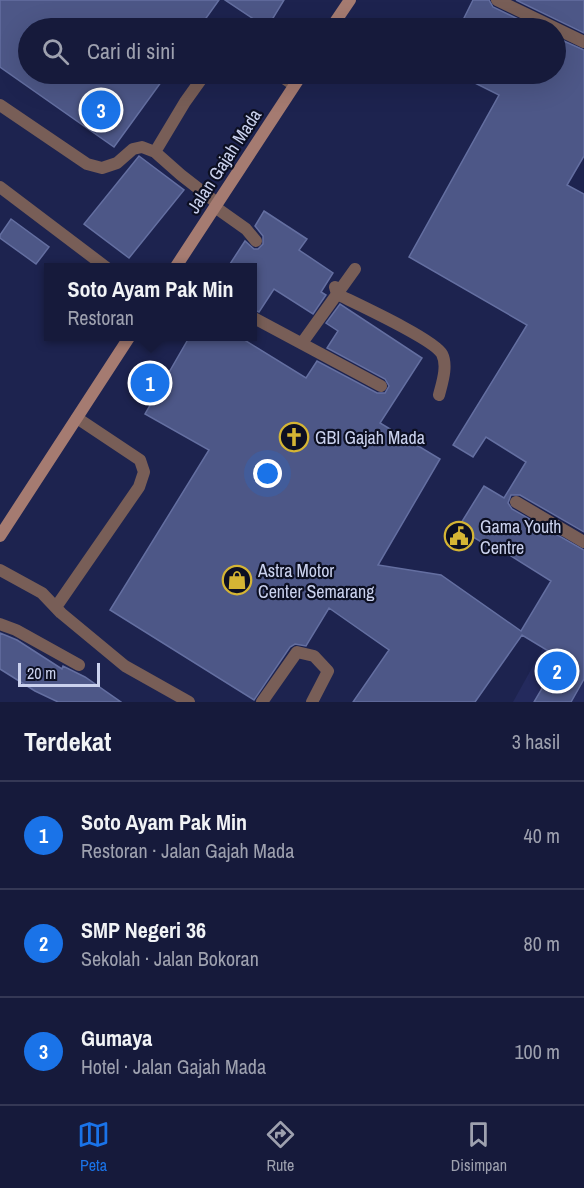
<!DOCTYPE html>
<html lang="id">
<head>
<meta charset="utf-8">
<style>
  body { margin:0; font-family:"Archivo Narrow",sans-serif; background:#232746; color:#f1f3f6 }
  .scale { position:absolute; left:18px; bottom:15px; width:82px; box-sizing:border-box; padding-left:6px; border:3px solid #cbd2ee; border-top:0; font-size:16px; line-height:21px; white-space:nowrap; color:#cbd2ee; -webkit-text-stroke:4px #0c0f22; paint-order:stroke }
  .you { position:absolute; left:268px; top:474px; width:21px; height:21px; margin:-15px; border:4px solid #fff; border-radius:50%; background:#1a73e8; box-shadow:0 0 0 9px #1a73e833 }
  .badge { display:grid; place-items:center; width:39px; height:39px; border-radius:50%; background:#1a73e8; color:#fff; font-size:20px; font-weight:700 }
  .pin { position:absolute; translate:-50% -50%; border:3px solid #fff; box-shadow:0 2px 6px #0006 }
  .popup { position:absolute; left:44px; top:263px; width:213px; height:78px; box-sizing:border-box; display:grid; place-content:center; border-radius:0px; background:#161a3b; filter:drop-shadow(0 2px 4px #0005); font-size:20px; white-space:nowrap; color:#9ea1af }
  .popup b { font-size:22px; color:#f1f3f6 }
  .popup::after { content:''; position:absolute; left:50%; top:100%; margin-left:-12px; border:12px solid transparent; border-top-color:#161a3b }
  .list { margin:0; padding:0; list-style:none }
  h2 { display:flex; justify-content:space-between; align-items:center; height:78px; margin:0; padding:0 24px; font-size:26px }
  h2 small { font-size:20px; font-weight:400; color:#9ea1af }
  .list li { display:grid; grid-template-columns:39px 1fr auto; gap:18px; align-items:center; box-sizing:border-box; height:108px; padding:0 24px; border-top:2px solid #353855 }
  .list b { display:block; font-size:22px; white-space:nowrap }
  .list p { margin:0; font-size:20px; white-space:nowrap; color:#9ea1af }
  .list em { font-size:20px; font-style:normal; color:#9ea1af }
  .icon { flex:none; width:33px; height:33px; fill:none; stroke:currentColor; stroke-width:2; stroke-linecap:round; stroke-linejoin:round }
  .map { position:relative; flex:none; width:584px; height:702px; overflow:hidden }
  .search { position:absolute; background:#161a3b; box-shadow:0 6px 24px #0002; left:18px; right:18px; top:18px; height:66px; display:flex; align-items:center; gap:15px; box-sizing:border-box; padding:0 21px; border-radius:33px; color:#9ea1af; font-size:22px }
  .sheet { height:402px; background:#161a3b }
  nav { display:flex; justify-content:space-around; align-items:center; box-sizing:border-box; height:84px; border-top:2px solid #353855; background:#161a3b; font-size:16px; color:#9ea1af }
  nav a { display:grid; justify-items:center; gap:3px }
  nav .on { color:#1a73e8 }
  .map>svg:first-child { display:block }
  .built { fill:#242a5d }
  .building { fill:#4d5787; stroke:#646fa1; stroke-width:1.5 }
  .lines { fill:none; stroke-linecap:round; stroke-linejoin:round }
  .lane { stroke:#785e57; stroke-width:12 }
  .street { stroke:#785e57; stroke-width:12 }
  .secondary { stroke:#a57b71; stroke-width:12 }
  .labels { text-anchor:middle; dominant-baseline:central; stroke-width:4.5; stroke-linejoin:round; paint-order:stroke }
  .street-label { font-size:18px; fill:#cbd2ee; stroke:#0c0f22 }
  .poi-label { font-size:18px; fill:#cbd2ee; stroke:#0c0f22; text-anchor:start }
</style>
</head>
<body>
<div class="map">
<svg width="584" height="702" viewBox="0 0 584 702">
  <rect width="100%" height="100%" fill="#1d234f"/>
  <!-- built -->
  <path class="built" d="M557 623 584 640V702H513Z"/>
  <!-- building -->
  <path class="building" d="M0 0H219L199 28H28V74H167L114 147 0 67Z
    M225 0H284L267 28Z
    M473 0H489L493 7 537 28H459Z
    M516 0H584V33Z
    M555 37 584 50V156L567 185 584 194V532L520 495H511L508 503 512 509 584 550V679L571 702H534L560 658 522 635 475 702H353L389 650 329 608 306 646 295 644 290 647 254 700 110 610 209 450 145 414 190 336H238L306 378 317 361 377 393H385L389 386 385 379 327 348 338 331 326 323 340 304 422 358 380 423 440 459 378 565 441 575 521 631 551 581 500 549 498 552 458 528 484 486 504 498 526 462 486 437 473 457 453 445 527 325 409 257 499 95 457 74H555Z
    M139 156 184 190 129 258 84 224Z
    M264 211 307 239 299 250 333 273 321 292 326 295 313 314 274 289 259 312 252 309V267H228L245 241 254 249H258L263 244V236L255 226Z
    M11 219 49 247 36 264 0 238V235Z
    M0 633 17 640 62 669 63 666 85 677 121 702H58L35 691 0 669Z"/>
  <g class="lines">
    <!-- lane -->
    <path class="lane" d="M278 74 294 85
      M0 105 87 164 102 168 117 163 133 149 142 147 155 152 181 175 217 203
      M155 152 185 102 205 74
      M0 187 107 268
      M215 207 246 229 256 241
      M335 287 337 294C355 303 434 339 442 354 448 366 442 383 439 395
      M252 317 381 386
      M302 343 355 269
      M0 570 42 593 61 613 125 666 189 702
      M56 607 139 487 144 472 140 460 77 418
      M262 702 297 652 314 656 328 671 312 702"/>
    <!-- street -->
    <path class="street" d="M497 0 584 42
      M516 502 584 542
      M0 624 16 630 79 665"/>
    <!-- secondary -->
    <path class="secondary" d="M331 28 350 0
      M175 268 302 74
      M0 536 130 336"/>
  </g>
  <!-- icons -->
  <defs>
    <g id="church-ring" transform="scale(1.5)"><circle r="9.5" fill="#0c0f22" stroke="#d5b534" stroke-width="1.5"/><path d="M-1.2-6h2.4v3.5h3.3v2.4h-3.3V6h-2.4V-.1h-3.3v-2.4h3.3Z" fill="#d5b534"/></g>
    <g id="civic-ring" transform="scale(1.5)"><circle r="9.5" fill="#0c0f22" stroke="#d5b534" stroke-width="1.5"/><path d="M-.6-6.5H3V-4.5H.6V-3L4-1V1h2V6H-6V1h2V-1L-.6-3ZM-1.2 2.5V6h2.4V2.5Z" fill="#d5b534"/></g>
    <g id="shop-ring" transform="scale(1.5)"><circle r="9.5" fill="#0c0f22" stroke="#d5b534" stroke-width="1.5"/><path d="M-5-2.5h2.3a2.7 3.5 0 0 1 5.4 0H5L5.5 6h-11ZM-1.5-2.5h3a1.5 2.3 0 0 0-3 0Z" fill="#d5b534"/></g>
  </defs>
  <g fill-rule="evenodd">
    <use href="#church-ring" x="294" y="437"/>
    <use href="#civic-ring" x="459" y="536"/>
    <use href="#shop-ring" x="237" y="580"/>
  </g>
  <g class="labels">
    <!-- street labels -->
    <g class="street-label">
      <text transform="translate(224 161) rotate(-57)">Jalan Gajah Mada</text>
    </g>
    <!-- poi labels -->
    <g class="poi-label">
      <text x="315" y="437">GBI Gajah Mada</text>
      <text x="480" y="526">Gama Youth<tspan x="480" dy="21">Centre</tspan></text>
      <text x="258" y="570">Astra Motor<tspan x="258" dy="21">Center Semarang</tspan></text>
    </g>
  </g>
</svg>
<div class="scale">20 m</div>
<div class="you"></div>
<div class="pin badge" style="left:150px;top:383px">1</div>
<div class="popup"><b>Soto Ayam Pak Min</b>Restoran</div>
<div class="pin badge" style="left:557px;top:671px">2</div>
<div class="pin badge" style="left:101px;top:110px">3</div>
<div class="search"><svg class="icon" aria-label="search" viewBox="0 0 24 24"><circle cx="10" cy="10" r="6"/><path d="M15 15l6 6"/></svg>Cari di sini</div>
</div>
<section class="sheet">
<h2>Terdekat<small>3 hasil</small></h2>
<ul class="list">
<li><span class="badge">1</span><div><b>Soto Ayam Pak Min</b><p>Restoran · Jalan Gajah Mada</p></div><em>40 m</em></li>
<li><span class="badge">2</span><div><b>SMP Negeri 36</b><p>Sekolah · Jalan Bokoran</p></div><em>80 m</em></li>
<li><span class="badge">3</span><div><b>Gumaya</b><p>Hotel · Jalan Gajah Mada</p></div><em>100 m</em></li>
</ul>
</section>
<nav>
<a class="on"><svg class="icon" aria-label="map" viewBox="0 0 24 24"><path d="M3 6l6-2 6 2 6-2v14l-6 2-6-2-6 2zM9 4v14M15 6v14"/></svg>Peta</a>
<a><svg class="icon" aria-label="directions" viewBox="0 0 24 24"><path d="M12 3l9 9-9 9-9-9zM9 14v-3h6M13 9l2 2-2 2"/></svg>Rute</a>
<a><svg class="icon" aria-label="saved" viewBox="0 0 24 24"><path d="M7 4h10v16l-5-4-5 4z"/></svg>Disimpan</a>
</nav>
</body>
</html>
